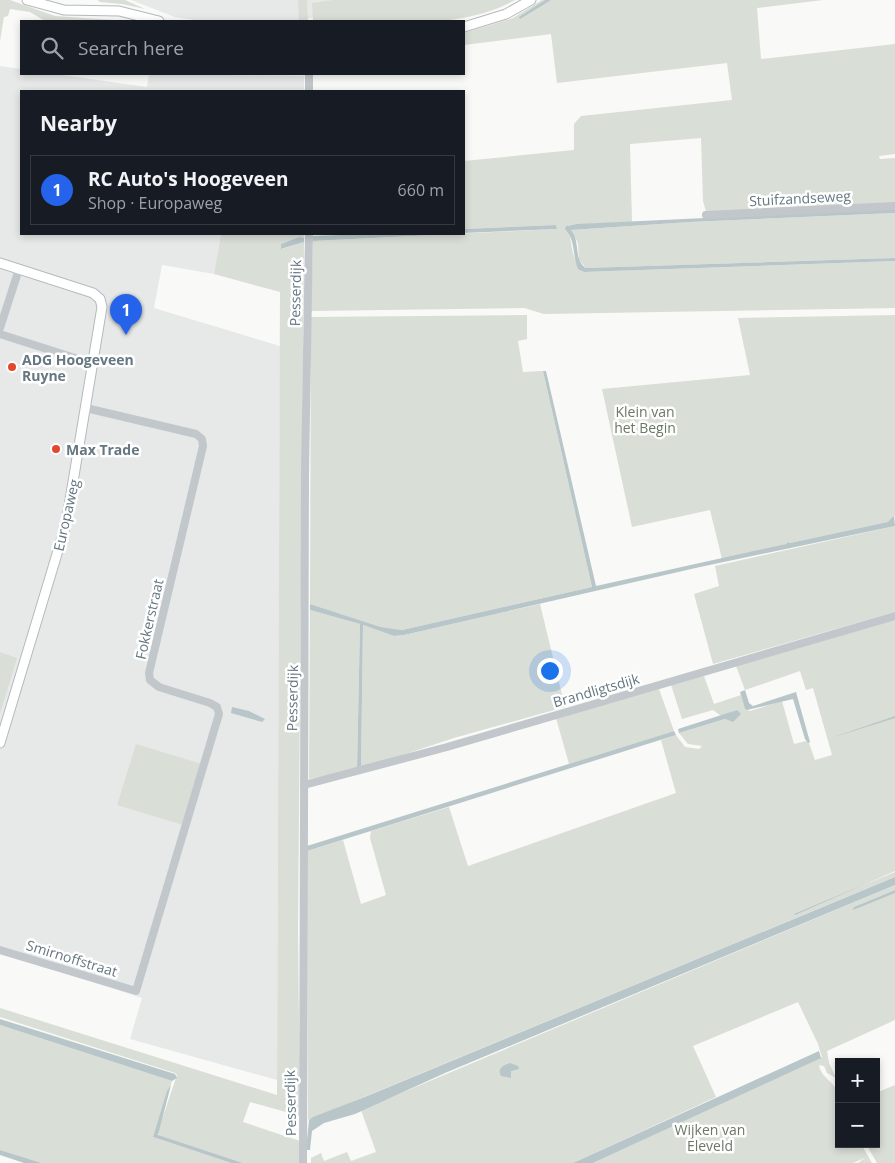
<!DOCTYPE html>
<html lang="en">
<head>
<meta charset="utf-8">
<style>
  body { margin:0; font-family:"Open Sans",sans-serif; background:#242831; color:#f1f3f6 }
  .controls { position:absolute; right:15px; bottom:15px; display:grid; overflow:hidden; border-radius:0px; box-shadow:0 2px 8px #0003 }
  .controls button { width:45px; height:45px; display:grid; place-items:center; padding:0; border:0; border-bottom:1px solid #363941; background:#171b24; color:#f1f3f6; font:25px sans-serif }
  .you { position:absolute; left:549px; top:670px; width:18px; height:18px; margin:-12px; border:4px solid #fff; border-radius:50%; background:#1a73e8; box-shadow:0 0 0 8px #1a73e833 }
  .badge { display:grid; place-items:center; width:32px; height:32px; border-radius:50%; background:#2563eb; color:#fff; font-size:16px; font-weight:700 }
  .pin { position:absolute; translate:-50% -41px; filter:drop-shadow(0 1px 2px #0008) }
  .pin::after { content:''; position:absolute; top:26px; width:18px; height:15px; background:inherit; clip-path:polygon(0 0,100% 0,50% 100%) }
  .list { margin:0; padding:0; list-style:none }
  h2 { display:flex; justify-content:space-between; align-items:center; height:65px; margin:0; padding:0 20px; font-size:21px }
  h2 small { font-size:16px; font-weight:400; color:#9ea1a6 }
  .list li { display:grid; grid-template-columns:32px 1fr auto; gap:15px; align-items:center; box-sizing:border-box; height:70px; margin:0 10px 10px; padding:0 10px; border:1px solid #363941; border-radius:0px }
  .list b { display:block; font-size:19px; white-space:nowrap }
  .list p { margin:0; font-size:16px; white-space:nowrap; color:#9ea1a6 }
  .list em { font-size:16px; font-style:normal; color:#9ea1a6 }
  .icon { flex:none; width:28px; height:28px; fill:none; stroke:currentColor; stroke-width:2; stroke-linecap:round; stroke-linejoin:round }
  .map { position:relative; flex:none; width:895px; height:1163px; overflow:hidden }
  .search { position:absolute; background:#171b24; box-shadow:0 2px 8px #0003; left:20px; top:20px; width:445px; height:55px; display:flex; align-items:center; gap:12px; box-sizing:border-box; padding:0 18px; border-radius:0px; color:#9ea1a6; font-size:19px }
  .panel { position:absolute; background:#171b24; box-shadow:0 2px 8px #0003; left:20px; top:90px; width:445px; height:145px; border-radius:0px }
  .map>svg:first-child { display:block }
  .built { fill:#e7e9e8 }
  .green { fill:#d9ded6 }
  .water { fill:#b8c6c9 }
  .lines { fill:none; stroke-linecap:round; stroke-linejoin:round }
  .major-casing { stroke:#b4babd; stroke-width:11 }
  .minor { stroke:#c2c7cb; stroke-width:8 }
  .major { stroke:#fff; stroke-width:9 }
  .poi-dot { fill:#e4472c; stroke:#fff; stroke-width:2 }
  .labels { text-anchor:middle; dominant-baseline:central; stroke-width:5; stroke-linejoin:round; paint-order:stroke }
  .street-label { font-size:14px; fill:#647782; stroke:#fff }
  .poi-label { font-size:14px; font-weight:bold; fill:#647782; stroke:#fff; text-anchor:start }
  .park-label { font-size:14px; fill:#697a63; stroke:#fff }
</style>
</head>
<body>
<div class="map">
<svg width="895" height="1163" viewBox="0 0 895 1163">
  <rect width="100%" height="100%" fill="#f9f9f7"/>
  <!-- built -->
  <path class="built" d="M131 0H385L338 9 301 21H200L175 17Z
    M0 66 21 69V74H55L147 87 149 74 304 76V91H21V234H221L214 274 162 265 154 308 280 346 277 1080 130 1039 142 998 0 952Z"/>
  <!-- green -->
  <path class="green" d="M0 0H10L55 16 128 21H45L30 12 10 9 8 16 4 17 0 41Z
    M98 0H125L145 9 122 4 100 2Z
    M298 0H307L308 21H299Z
    M333 0H515C457 32 377 21 313 21L312 3Z
    M542 0H545L535 7 551 0H823L757 8 761 59 895 44V154L879 156 880 159 895 158V204L706 212 703 201 701 138 630 144 632 222 568 225C571 238 572 266 584 272L895 261V308L544 314 524 308 311 311 313 241 557 229 556 225 464 229V161L574 150V124L581 116 732 100 727 63 557 83 551 34 464 45V33L513 18Z
    M895 213V258L586 268 579 260 578 243 571 230 690 222Z
    M221 234H304V238L299 237 281 244 282 249 304 242 298 929 300 1116 250 1102 243 1122 300 1141V1163H243L159 1136 158 1131 177 1075 175 1073 0 1017V1008L277 1095 280 292 214 274Z
    M527 315V339L518 341 523 372 543 371 592 587 402 630 381 627 310 604 311 317Z
    M895 315V516L893 515 890 522 790 543 788 542 786 544 722 559 710 510 632 527 602 389 750 375 738 318Z
    M895 526V612L713 664 694 594 719 586 715 566Z
    M540 604 565 707 454 738 357 770 309 779 310 610 360 624 357 768 361 767 363 625 394 636 404 635Z
    M895 620V871L794 914 895 872V877L308 1120 307 851 343 840 361 904 386 895 370 838 371 831 449 807 468 866 676 793 661 740 676 735 685 747 699 749 702 746 688 744 679 733 725 719 731 721 737 710 721 716 713 710 682 719 671 685 704 676 714 704 741 695 745 709 750 711 782 701 794 744 806 741 809 743 815 760 832 755 813 688 806 690 800 671 745 690 736 666Z
    M0 652 17 658 0 714Z
    M659 689 674 731 569 764 556 718Z
    M136 744 202 764 183 825 117 805Z
    M895 885V890L854 907 895 893V1020L827 1051 829 1063 836 1078 827 1073 824 1066 819 1065C821 1078 833 1080 838 1093 843 1107 839 1129 839 1144H861L872 1163H858L865 1158 853 1163H593L822 1057 818 1044 798 1002 693 1046 716 1097 573 1163H311V1158L321 1153 324 1161 347 1152 351 1161 376 1152 361 1110Z
    M0 1025 172 1081 153 1137 231 1163H42L0 1150Z
    M895 1085V1163H877L866 1144H876V1093Z"/>
  <!-- water -->
  <path class="water" d="M545 0H551L520 19 519 17Z
    M895 209V213L690 222 571 230C581 242 573 260 586 268L895 258V261L584 272 578 269C572 255 576 240 565 229L566 226 577 224Z
    M556 225 557 229 464 233V229Z
    M368 234H453L313 241 312 238 313 236Z
    M299 237 304 238V242L281 249V244Z
    M543 371H546L596 586 786 544 788 542 790 543 888 522 894 515 895 526 700 567 404 635 394 636 363 625 361 768 357 769 360 624 310 610V604L381 627 402 630 592 587Z
    M745 690 749 703 753 706 796 692 810 742 808 743 805 739 793 699 747 710 745 709 740 692Z
    M232 707 249 711 265 719 262 722 231 713Z
    M737 710 741 714 733 722 725 719 679 733 678 729Z
    M895 716V718L831 738Z
    M674 731 676 735 307 851V846Z
    M895 871 795 915 794 914Z
    M895 877V885L445 1073 355 1114 324 1123 312 1131 310 1150H306L309 1120 313 1117 367 1096Z
    M895 890V893L853 910 854 907Z
    M0 1019 175 1074 177 1078 172 1081 0 1025Z
    M819 1051 821 1058 593 1163H573Z
    M510 1063 518 1066 519 1069 511 1071V1078L501 1076C497 1069 503 1065 510 1063Z
    M171 1085 158 1135 243 1163H231L153 1137 167 1091Z
    M0 1150 42 1163H24L0 1155Z"/>
  <g class="lines">
    <!-- major casing -->
    <g class="major-casing">
      <path id="major" d="M27 0 64 10 119 11 159 21
        M464 27 506 14 531 0
        M0 263 93 293 100 299 102 307 66 524 0 743"/>
    </g>
    <!-- minor -->
    <path class="minor" d="M309 91V74
      M706 215 895 206
      M0 328 19 269
      M0 334 78 359
      M304 785 447 747 895 616
      M0 950 136 991 219 714 217 707 210 703 159 687 150 680 149 673 203 446 202 439 196 434 86 408
      M303 1163 305 473 309 234"/>
    <!-- major -->
    <use href="#major" class="major"/>
  </g>
  <!-- markers -->
  <g class="poi-dot">
    <circle cx="12" cy="367" r="5"/>
    <circle cx="56" cy="449" r="5"/>
  </g>
  <g class="labels">
    <!-- street labels -->
    <g class="street-label">
      <text transform="translate(800 198) rotate(-3)">Stuifzandseweg</text>
      <text transform="translate(295 293) rotate(-89)">Pesserdijk</text>
      <text transform="translate(66 515) rotate(-77)">Europaweg</text>
      <text transform="translate(149 619) rotate(-77)">Fokkerstraat</text>
      <text transform="translate(596 690) rotate(-16)">Brandligtsdijk</text>
      <text transform="translate(292 698) rotate(-89)">Pesserdijk</text>
      <text transform="translate(72 958) rotate(17)">Smirnoffstraat</text>
      <text transform="translate(290 1103) rotate(-91)">Pesserdijk</text>
    </g>
    <!-- poi labels -->
    <g class="poi-label">
      <text x="22" y="359">ADG Hoogeveen<tspan x="22" dy="16">Ruyne</tspan></text>
      <text x="66" y="449">Max Trade</text>
    </g>
    <!-- park labels -->
    <g class="park-label">
      <text x="645" y="411">Klein van<tspan x="645" dy="16">het Begin</tspan></text>
      <text x="710" y="1129">Wijken van<tspan x="710" dy="16">Eleveld</tspan></text>
    </g>
  </g>
</svg>
<div class="controls">
<button>+</button>
<button>−</button>
</div>
<div class="you"></div>
<div class="pin badge" style="left:126px;top:335px">1</div>
<div class="search"><svg class="icon" aria-label="search" viewBox="0 0 24 24"><circle cx="10" cy="10" r="6"/><path d="M15 15l6 6"/></svg>Search here</div>
<section class="panel">
<h2>Nearby<small></small></h2>
<ul class="list">
<li><span class="badge">1</span><div><b>RC Auto's Hoogeveen</b><p>Shop · Europaweg</p></div><em>660 m</em></li>
</ul>
</section>
</div>
</body>
</html>
